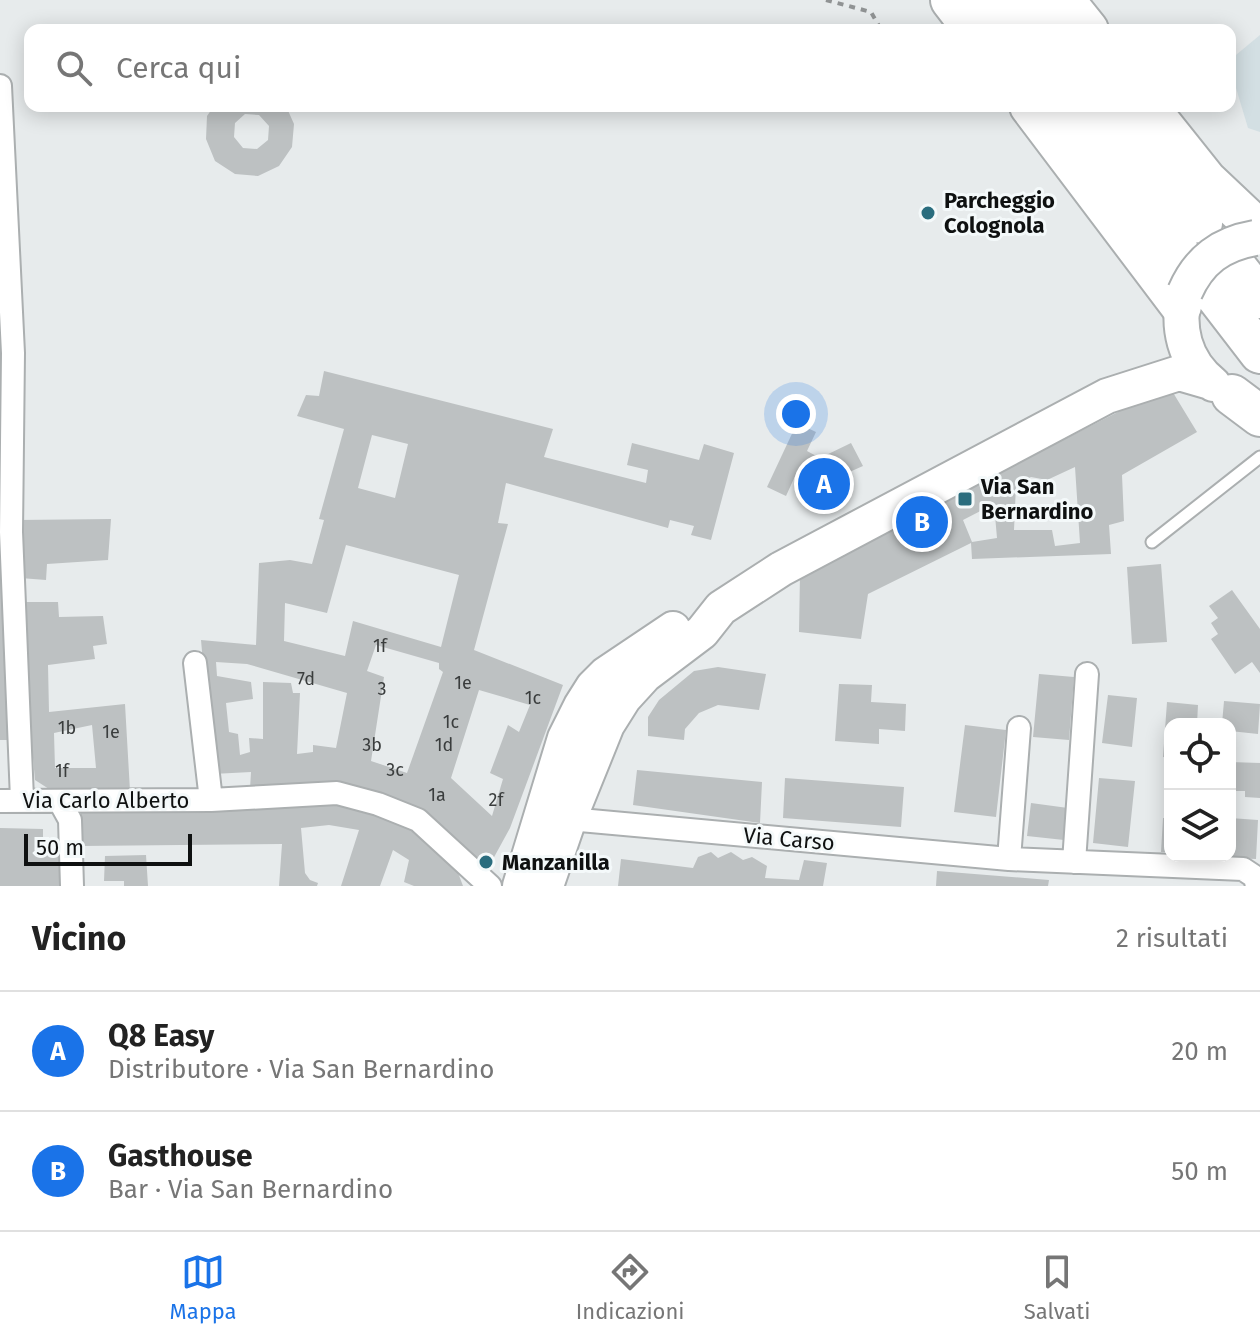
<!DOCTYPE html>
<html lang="it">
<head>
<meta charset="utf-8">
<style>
  body { margin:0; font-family:"Fira Sans",sans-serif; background:#f2f2f2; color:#222 }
  .controls { position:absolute; right:24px; bottom:24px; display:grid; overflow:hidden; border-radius:16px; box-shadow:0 4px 20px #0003 }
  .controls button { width:72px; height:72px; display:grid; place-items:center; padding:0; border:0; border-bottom:2px solid #e0e0e0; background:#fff; color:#222; font:40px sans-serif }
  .scale { position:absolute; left:24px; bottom:20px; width:168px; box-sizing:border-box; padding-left:8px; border:4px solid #0f1111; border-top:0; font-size:22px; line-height:28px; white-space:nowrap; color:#0f1111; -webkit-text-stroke:6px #f4f9fa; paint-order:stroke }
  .you { position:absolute; left:796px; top:414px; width:28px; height:28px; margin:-20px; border:6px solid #fff; border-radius:50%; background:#1a73e8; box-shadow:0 0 0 12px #1a73e833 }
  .badge { display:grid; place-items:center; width:52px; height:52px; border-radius:50%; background:#1a73e8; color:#fff; font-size:26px; font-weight:700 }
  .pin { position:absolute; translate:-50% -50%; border:4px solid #fff; box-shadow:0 2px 8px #0006 }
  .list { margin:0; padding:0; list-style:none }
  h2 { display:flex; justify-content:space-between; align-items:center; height:104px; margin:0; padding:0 32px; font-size:34px }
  h2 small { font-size:26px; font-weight:400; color:#767676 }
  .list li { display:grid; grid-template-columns:52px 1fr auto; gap:24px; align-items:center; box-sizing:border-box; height:120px; padding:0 32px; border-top:2px solid #e0e0e0 }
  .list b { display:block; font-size:30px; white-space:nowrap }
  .list p { margin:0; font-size:26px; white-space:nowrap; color:#767676 }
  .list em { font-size:26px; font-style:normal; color:#767676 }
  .icon { flex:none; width:44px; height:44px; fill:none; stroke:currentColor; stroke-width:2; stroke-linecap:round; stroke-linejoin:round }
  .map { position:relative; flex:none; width:1260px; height:886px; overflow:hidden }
  .search { position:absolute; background:#fff; box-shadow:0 4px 20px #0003; left:24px; right:24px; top:24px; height:88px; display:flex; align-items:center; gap:20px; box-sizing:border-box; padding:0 28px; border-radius:16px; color:#767676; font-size:30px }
  .sheet { height:344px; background:#fff }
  nav { display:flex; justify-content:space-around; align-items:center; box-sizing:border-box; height:112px; border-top:2px solid #e0e0e0; background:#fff; font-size:22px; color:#767676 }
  nav a { display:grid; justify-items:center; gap:4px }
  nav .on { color:#1a73e8 }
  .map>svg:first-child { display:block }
  .built { fill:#d3dfe3 }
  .building { fill:#bdc1c2; fill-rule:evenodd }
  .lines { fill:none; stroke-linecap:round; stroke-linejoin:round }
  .lane-casing { stroke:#abafb0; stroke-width:15 }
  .street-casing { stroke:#abafb0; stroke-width:26 }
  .primary-casing { stroke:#abafb0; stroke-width:38 }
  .highway-casing { stroke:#abafb0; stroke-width:44 }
  .path { stroke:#909394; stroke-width:4; stroke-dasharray:6 6; stroke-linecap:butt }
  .lane { stroke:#fff; stroke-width:11 }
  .street { stroke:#fff; stroke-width:22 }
  .primary { stroke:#fff; stroke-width:34 }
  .highway { stroke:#fff; stroke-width:40 }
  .primary-bridge-casing { stroke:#abafb0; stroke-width:38; stroke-linecap:butt }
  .primary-bridge { stroke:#fff; stroke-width:34 }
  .poi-dot { fill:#2a6d7e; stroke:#f4f9fa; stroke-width:3 }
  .labels { text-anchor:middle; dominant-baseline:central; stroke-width:6; stroke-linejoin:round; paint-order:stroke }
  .number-label { font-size:18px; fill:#3a3d3d }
  .poi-label { font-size:22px; font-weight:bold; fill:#0f1111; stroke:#f4f9fa; text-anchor:start }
  .street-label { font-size:22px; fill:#0f1111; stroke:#f4f9fa }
</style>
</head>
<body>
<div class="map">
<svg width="1260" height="886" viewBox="0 0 1260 886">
  <rect width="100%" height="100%" fill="#e7ebec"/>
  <!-- built -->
  <path class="built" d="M1260 35V132L1248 128 1230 68V60Z"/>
  <!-- building -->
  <path class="building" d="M214 106H286L294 124 292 147 279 166 258 176 235 174 215 161 206 139 207 116ZM245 114 259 115 269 126 268 140 257 149 243 148 234 137 235 123Z
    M0 362H2L12 740H0Z
    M324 371 553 429 544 457 646 483 648 470 627 465 632 443 699 460 704 444 734 453 711 540 691 535 694 526 670 520 668 528 506 483 498 523 508 524 474 650 563 685 510 828 487 870 424 816 427 813 401 801 348 784 250 789 251 772 213 774 201 640 256 645 259 563 290 560 312 564 324 520 319 519 344 429 297 416 306 395 319 396ZM372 435 408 444 395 498 358 488ZM346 545 459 575 441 647 353 621 345 656 284 641 285 603 327 613ZM376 645 439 663V669L443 672 407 773 371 761 384 677 367 671ZM216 662 247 664 347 693 336 748 313 745V752L297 754 300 693H293L291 683 263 682V739L249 738 250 752 240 755 238 734 229 732 226 703 253 699 251 682 217 676ZM479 690 530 705 519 732 508 725 490 773 503 779 492 816 451 778Z
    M1169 386 1197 432 1122 475 1124 521 1109 525 1111 554 972 559 971 543 868 594 861 639 799 632 800 574ZM1075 467 1080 543 1055 546 1052 530H1014L1016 485 1031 477 1047 480ZM994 504 997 538 972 542 963 520Z
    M797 423 816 432 807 451 820 458 851 443 863 466 838 477 848 499 827 512 809 480 796 474 786 496 767 487Z
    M111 519 108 560 47 564 46 580 20 578 18 520Z
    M1161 564 1167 642 1132 644 1127 567Z
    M1232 590 1260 629V673L1252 662 1235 674 1211 639 1218 634 1211 623 1218 618 1209 606Z
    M19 602H58L59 617 103 616 107 644 93 646 95 659 48 665 49 712 125 704 130 791 49 789 35 780ZM92 725 96 768H55L54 733Z
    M718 667 766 674 759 710 718 705 699 713 685 729 684 740 648 736V717L659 700 694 671Z
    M1039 674 1074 677 1069 740 1033 737Z
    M839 684 872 685 871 702 906 704 905 731 879 729V744L835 741Z
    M1108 695 1137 698 1132 747 1102 743Z
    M1224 701 1260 704 1258 734 1230 731V724H1222Z
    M1167 702 1198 705 1197 724H1170V758L1163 757Z
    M965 725 1006 730 996 817 954 812Z
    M1230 762 1260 763V798L1245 797V791H1230Z
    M637 770 762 782 760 823 633 805Z
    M785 778 904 787 901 827 783 818Z
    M1099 778 1135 781 1128 847 1093 843Z
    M344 801 417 830 457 870 463 886H414L404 882 409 860 393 850 380 886H341L359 830 329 825 301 828 305 873 310 880 318 883 317 886H279L282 844 81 846V806Z
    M1031 803 1068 808 1064 840 1027 836Z
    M1163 818H1170V852H1161Z
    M1230 818 1258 820 1256 859 1230 858Z
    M0 828 43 829V850L64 849 67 886H0Z
    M711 852 718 858 731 852 743 860 752 857 767 866 765 878 799 880 804 860 827 863 823 886H618L621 859 693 868 698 857Z
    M146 855 148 886H124V881H104L105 856Z
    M937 871 1049 880 1048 886H936Z"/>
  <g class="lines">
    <!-- lane casing -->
    <g class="lane-casing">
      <path id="lane" d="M1152 542 1260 457"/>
    </g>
    <!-- street casing -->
    <g class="street-casing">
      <path id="street" d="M0 86 13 353 11 532 22 799
        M195 663 211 800
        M0 801 211 800 337 793 378 804 418 820 490 886
        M60 802 70 820 72 886
        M569 819 1009 859 1243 869 1255 877 1257 886
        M1009 859 1019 728
        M1074 862 1087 674"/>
    </g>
    <!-- primary casing -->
    <g class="primary-casing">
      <path id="primary" d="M1185 292C1176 327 1184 361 1213 384
        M520 886 565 738 581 706 593 687 606 674 673 629
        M546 886 569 819 607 725 624 698 645 675 702 632 721 608 781 569 1107 396 1179 373 1210 382"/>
    </g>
    <!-- highway casing -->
    <g class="highway-casing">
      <path id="highway" d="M951 0 974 30
        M984 0 1008 30
        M1028 0 1051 30
        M1064 0 1088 30
        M1030 106 1181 306
        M1067 106 1177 247
        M1110 106 1202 223
        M1147 106 1206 180 1260 231
        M1236 267 1260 298
        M1210 288 1260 353
        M1232 395 1260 416"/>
    </g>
    <!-- path -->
    <path class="path" d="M826 0 871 12 879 26V30"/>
    <!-- lane -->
    <use href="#lane" class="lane"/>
    <!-- street -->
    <use href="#street" class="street"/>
    <!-- primary -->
    <use href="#primary" class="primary"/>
    <!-- highway -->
    <use href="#highway" class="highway"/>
    <!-- primary-bridge casing -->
    <g class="primary-bridge-casing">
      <path id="primary-bridge" d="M1185 292C1199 260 1221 244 1255 238"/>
    </g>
    <!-- primary-bridge -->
    <use href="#primary-bridge" class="primary-bridge"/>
  </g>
  <!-- markers -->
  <g class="poi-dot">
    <circle cx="928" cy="213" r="8"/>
    <rect x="957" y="491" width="16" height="16" rx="4"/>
    <circle cx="486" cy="862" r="8"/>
  </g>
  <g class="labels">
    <!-- number labels -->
    <g class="number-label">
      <text x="380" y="646">1f</text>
      <text x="306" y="679">7d</text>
      <text x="463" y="683">1e</text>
      <text x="382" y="689">3</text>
      <text x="533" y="698">1c</text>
      <text x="451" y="722">1c</text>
      <text x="67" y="728">1b</text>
      <text x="111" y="732">1e</text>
      <text x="372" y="745">3b</text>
      <text x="444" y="745">1d</text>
      <text x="395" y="770">3c</text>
      <text x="62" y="771">1f</text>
      <text x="437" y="795">1a</text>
      <text x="496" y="800">2f</text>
    </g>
    <!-- poi labels -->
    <g class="poi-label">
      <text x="944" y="200">Parcheggio<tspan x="944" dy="25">Colognola</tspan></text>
      <text x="981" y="486">Via San<tspan x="981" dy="25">Bernardino</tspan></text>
      <text x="502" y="862">Manzanilla</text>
    </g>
    <!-- street labels -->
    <g class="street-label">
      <text x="106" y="800">Via Carlo Alberto</text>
      <text transform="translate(789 839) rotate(5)">Via Carso</text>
    </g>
  </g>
</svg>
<div class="controls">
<button><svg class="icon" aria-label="locate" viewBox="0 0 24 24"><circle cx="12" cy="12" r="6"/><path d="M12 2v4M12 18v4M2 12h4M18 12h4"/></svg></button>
<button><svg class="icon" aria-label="layers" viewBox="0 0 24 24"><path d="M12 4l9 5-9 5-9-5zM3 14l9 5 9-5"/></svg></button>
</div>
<div class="scale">50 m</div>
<div class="you"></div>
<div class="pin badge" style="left:824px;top:484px">A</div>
<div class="pin badge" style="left:922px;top:522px">B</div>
<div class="search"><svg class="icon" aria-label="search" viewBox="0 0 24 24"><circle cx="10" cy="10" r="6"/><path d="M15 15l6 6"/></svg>Cerca qui</div>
</div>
<section class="sheet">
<h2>Vicino<small>2 risultati</small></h2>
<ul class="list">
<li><span class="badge">A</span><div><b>Q8 Easy</b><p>Distributore · Via San Bernardino</p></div><em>20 m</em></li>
<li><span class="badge">B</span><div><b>Gasthouse</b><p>Bar · Via San Bernardino</p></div><em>50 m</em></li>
</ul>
</section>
<nav>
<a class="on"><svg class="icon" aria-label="map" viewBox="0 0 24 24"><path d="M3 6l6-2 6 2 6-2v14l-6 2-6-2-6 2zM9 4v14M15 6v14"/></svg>Mappa</a>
<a><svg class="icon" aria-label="directions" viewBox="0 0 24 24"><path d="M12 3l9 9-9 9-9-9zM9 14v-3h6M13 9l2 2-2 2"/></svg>Indicazioni</a>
<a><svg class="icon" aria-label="saved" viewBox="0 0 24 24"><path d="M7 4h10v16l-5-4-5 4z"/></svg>Salvati</a>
</nav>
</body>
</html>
